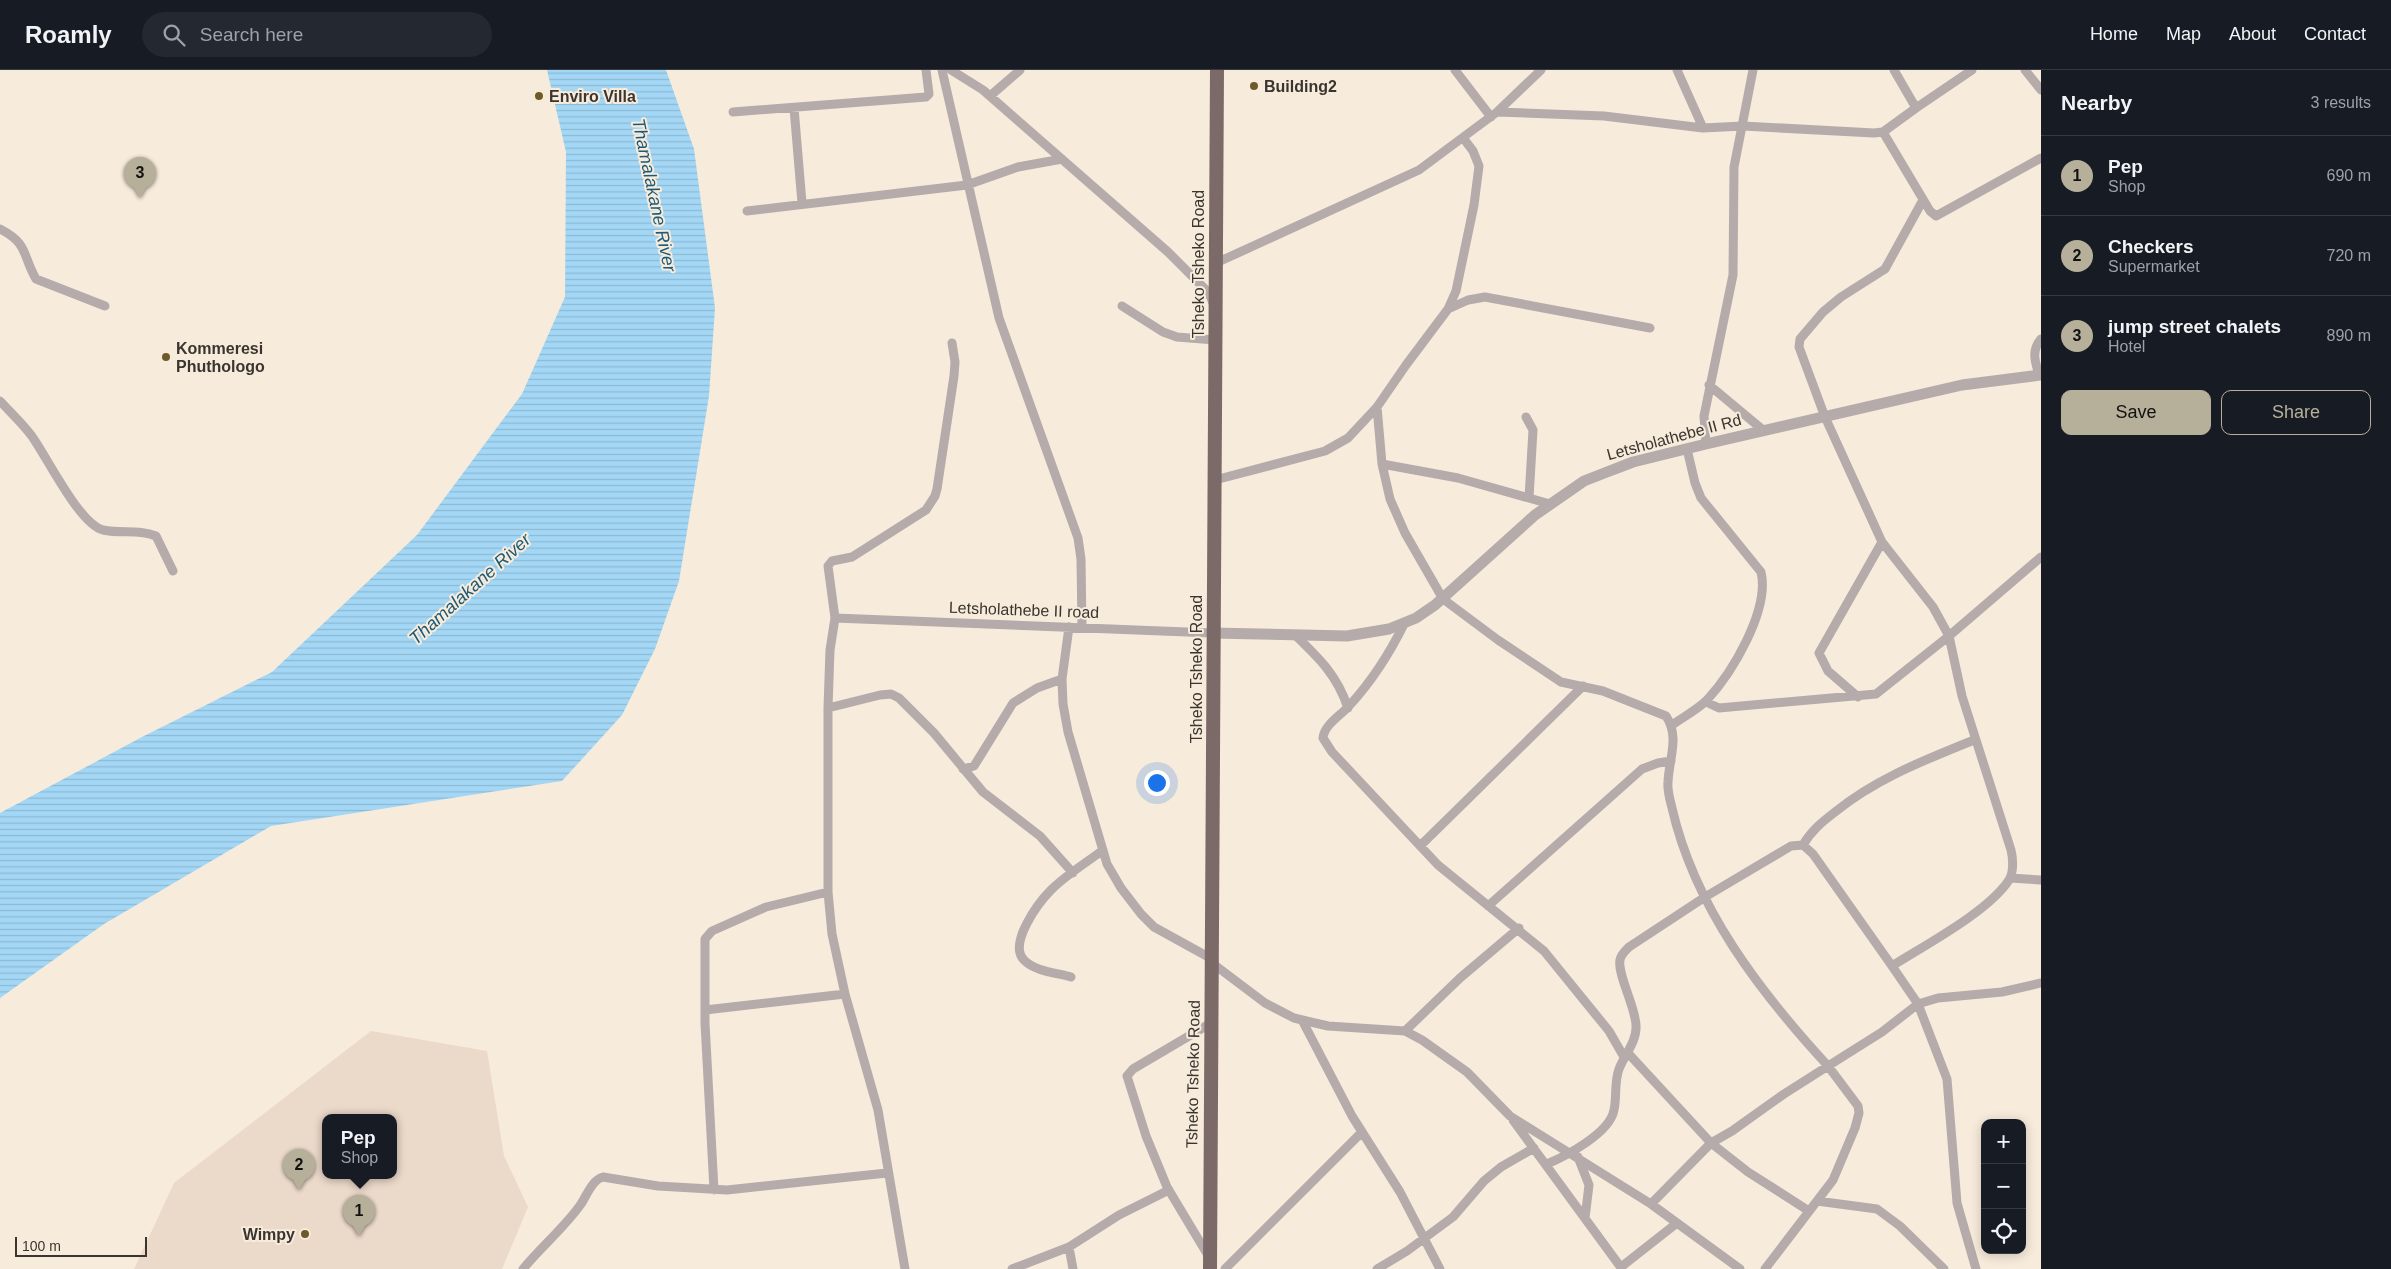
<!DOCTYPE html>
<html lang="en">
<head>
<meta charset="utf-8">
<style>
  body { margin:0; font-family:Arial,sans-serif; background:#242831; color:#f1f3f6 }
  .controls { position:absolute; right:15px; bottom:15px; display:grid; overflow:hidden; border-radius:10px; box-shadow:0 2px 12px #0003 }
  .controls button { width:45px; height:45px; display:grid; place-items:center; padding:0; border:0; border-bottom:1px solid #363941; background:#171b24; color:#f1f3f6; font:25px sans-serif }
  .scale { position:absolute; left:15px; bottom:12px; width:132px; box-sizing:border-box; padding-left:5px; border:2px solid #3a352f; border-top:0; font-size:14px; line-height:18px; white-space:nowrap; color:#3a352f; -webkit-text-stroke:4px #f7ebdb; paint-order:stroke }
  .you { position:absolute; left:1156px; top:712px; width:18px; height:18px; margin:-12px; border:4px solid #fff; border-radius:50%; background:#1a73e8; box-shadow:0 0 0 8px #1a73e833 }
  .badge { display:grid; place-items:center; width:32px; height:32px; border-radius:50%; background:#b6af9a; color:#111; font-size:16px; font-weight:700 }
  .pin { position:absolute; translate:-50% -41px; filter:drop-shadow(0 1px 2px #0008) }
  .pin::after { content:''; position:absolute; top:26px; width:18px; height:15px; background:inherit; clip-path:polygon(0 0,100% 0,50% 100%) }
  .popup { position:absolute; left:322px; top:1044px; width:75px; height:65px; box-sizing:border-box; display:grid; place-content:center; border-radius:10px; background:#171b24; filter:drop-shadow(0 1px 4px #0005); font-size:16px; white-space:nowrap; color:#9ea1a6 }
  .popup b { font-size:19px; color:#f1f3f6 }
  .popup::after { content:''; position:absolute; left:50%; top:100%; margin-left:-10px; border:10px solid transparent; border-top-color:#171b24 }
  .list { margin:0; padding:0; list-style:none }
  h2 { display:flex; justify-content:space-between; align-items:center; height:65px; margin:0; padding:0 20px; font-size:21px }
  h2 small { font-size:16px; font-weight:400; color:#9ea1a6 }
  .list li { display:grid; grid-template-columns:32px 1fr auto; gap:15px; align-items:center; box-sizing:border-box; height:80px; padding:0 20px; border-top:1px solid #363941 }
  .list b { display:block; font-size:19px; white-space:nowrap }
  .list p { margin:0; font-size:16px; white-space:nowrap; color:#9ea1a6 }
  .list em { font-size:16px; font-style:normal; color:#9ea1a6 }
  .actions { display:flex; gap:10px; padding:15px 20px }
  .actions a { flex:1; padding:11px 0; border:1px solid #b6af9a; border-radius:10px; text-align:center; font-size:18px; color:#b6af9a }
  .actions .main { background:#b6af9a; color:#111 }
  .icon { flex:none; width:28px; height:28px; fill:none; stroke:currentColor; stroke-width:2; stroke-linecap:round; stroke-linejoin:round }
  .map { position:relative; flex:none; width:2041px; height:1199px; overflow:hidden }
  header { display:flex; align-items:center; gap:30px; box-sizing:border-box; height:70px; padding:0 25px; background:#171b24; border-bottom:1px solid #363941 }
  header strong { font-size:24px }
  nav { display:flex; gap:28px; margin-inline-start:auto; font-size:18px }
  .search { width:350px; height:45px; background:#242831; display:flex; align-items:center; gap:12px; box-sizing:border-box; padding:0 18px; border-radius:28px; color:#9ea1a6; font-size:19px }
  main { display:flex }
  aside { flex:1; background:#171b24 }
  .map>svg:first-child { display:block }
  .commercial { fill:#ebd9c9; fill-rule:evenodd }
  .water { fill:url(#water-rules) }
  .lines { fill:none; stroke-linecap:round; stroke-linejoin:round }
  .minor { stroke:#b5abaa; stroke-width:9 }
  .tertiary { stroke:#b5abaa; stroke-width:11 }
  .trunk { stroke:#7c6a68; stroke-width:14 }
  .poi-dot { fill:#6e5b29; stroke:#f7ebdb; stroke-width:2 }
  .labels { text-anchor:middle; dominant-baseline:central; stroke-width:4; stroke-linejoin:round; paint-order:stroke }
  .poi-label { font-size:16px; font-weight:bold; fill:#3a352f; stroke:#f7ebdb; text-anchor:start }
  .street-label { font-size:16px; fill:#3a352f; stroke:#f7ebdb }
  .water-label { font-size:18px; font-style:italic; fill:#1d5a78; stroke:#f7ebdb }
</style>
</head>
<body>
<header>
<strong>Roamly</strong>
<div class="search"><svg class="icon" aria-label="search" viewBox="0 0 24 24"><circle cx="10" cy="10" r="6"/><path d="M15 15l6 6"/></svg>Search here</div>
<nav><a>Home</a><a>Map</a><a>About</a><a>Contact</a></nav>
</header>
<main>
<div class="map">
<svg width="2041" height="1199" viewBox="0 0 2041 1199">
  <defs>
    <pattern id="water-rules" width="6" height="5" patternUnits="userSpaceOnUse" patternTransform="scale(1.25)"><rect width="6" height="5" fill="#a3d7f5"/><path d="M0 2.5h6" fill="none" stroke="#8db9d2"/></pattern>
  </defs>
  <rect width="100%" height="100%" fill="#f7ebdb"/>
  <!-- commercial -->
  <path class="commercial" d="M371 961 487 981 504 1086 528 1137 502 1199H134L174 1113ZM325 1047H393V1105H325Z"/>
  <!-- water -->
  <path class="water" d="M547 0H666L694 79 715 238 709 326 679 511 655 579 622 645 562 711 271 756 104 854 0 928V743L142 667 272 602 417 465 522 324 565 227 566 82Z"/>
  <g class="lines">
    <!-- minor -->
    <path class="minor" d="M942 0 999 248 1078 468 1081 489 1082 557
      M951 0 983 20 1168 182 1209 223 1213 233
      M1455 0 1491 47
      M1677 0 1703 58
      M1894 0 1916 38 1972 0
      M2025 0 2041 20
      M990 26 1020 0
      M794 38 802 133
      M733 42 926 27 929 24 926 0
      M1497 42 1604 46 1703 58 1743 56 1874 63 1883 62 1916 38
      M1883 62 1930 141 1936 146 2041 88
      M747 141 967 115 1018 97 1062 89
      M0 159C29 174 22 185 36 209L105 236
      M1216 193 1419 100 1497 42 1541 0
      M1122 236 1163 262 1177 267 1215 270
      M1448 239 1468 230 1485 227 1650 258
      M2039 305C2035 291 2031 281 2041 269
      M1709 315 1763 360
      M0 331C10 342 22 353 31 365 46 385 79 454 103 460 121 464 139 459 156 466L173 501
      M1377 337 1382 394 1390 429 1405 463 1443 529 1498 570 1561 612 1603 621 1666 646C1680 667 1669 688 1668 712 1667 720 1670 730 1672 738 1695 838 1760 922 1828 996L1882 962 1918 934 1892 896
      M1526 347 1533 360 1529 428
      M1706 374 1704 346 1733 205 1734 97 1753 0
      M1382 394 1458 408 1550 434
      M1215 410 1325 381 1348 368 1377 337 1406 295 1448 239 1456 221 1474 135 1479 96 1473 81 1464 69
      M835 548 1212 563
      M1405 552C1390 583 1372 611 1349 636 1340 646 1324 655 1323 668L1332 682 1438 795 1544 881 1609 961 1624 987
      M1069 557 1062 609 1063 634 1068 662 1107 794 1121 818 1141 844 1154 857 1212 889
      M1295 565C1319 588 1337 605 1348 638
      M1858 627 1828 601 1819 583 1882 472
      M1706 632 1719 638 1876 624 1949 566 2041 487
      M828 638 880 625 891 624 899 628 934 663 983 722 1040 766 1073 803
      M1672 655C1683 647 1697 640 1707 630 1732 603 1770 540 1761 502L1701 428 1695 413 1687 379
      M963 699 974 696 1013 633 1037 618 1062 609
      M1803 775C1811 761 1822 752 1835 742 1877 708 1925 690 1974 670
      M1420 776 1583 616
      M2010 808 2041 810
      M1488 836 1642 699 1658 693 1671 691
      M1212 893 1265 933 1294 948 1328 956 1405 961 1422 970 1467 1002 1510 1046 1651 1134 1740 1199
      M1071 907C1057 903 1034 901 1024 890 1008 874 1038 833 1051 820 1066 805 1086 793 1103 780
      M705 940 845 924
      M1302 950 1352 1046 1400 1122 1440 1199
      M1405 961 1460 908 1519 858
      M1627 982 1711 1073 1748 1102 1809 1141
      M1513 1050 1622 1199
      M1578 1087 1589 1115 1585 1148
      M1547 1094C1566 1086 1610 1063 1614 1040 1617 1027 1614 1012 1619 999 1624 986 1637 971 1636 956 1636 938 1617 904 1620 890 1621 884 1625 881 1629 877L1705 827 1791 776 1803 775 1813 784 1892 896C1925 875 1988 842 2009 810 2014 802 2013 788 2011 780L1962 626 1949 566 1933 537 1882 472 1825 347 1799 277 1800 269 1823 242 1841 227 1885 199 1923 130
      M714 1120 705 953V869L712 861 766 837 828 822
      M1817 1131 1877 1139 1900 1156 1944 1199
      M1651 1134 1711 1073 1732 1061 1784 1024 1828 996 1858 1036 1859 1043 1855 1058 1833 1110 1765 1199
      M1209 1187 1167 1117 1146 1066 1127 1006 1133 999 1211 953
      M1621 1197 1677 1153
      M523 1199C541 1177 565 1157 581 1134 587 1125 592 1110 603 1107L658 1116 727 1120 887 1103
      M905 1199 878 1040 845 924 832 864 828 822V638L830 580 835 548 828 496 832 491 852 487 926 440 935 426 937 419 954 306 955 292 952 273
      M1012 1199 1069 1177
      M1073 1199 1069 1177 1119 1145 1169 1120
      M1225 1199 1362 1062
      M1377 1199 1407 1181 1453 1147 1484 1111 1501 1097 1534 1078
      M1976 1199 1957 1133 1947 1009 1918 934 1938 928 2002 922 2041 913"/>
    <!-- tertiary -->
    <path class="tertiary" d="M1212 563 1347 566 1389 559 1416 548 1435 535 1535 445 1584 411 1607 402 1633 392 1706 374 1962 315 2041 305"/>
    <!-- trunk -->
    <path class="trunk" d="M1210 1199 1217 0"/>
  </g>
  <!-- markers -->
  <g class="poi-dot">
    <circle cx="1254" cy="16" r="5"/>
    <circle cx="539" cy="26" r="5"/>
    <circle cx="166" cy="287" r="5"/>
    <circle cx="305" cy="1164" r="5"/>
  </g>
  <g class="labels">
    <!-- poi labels -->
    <g class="poi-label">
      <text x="1264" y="16">Building2</text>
      <text x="549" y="26">Enviro Villa</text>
      <text x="176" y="278">Kommeresi<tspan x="176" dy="18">Phuthologo</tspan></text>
      <text x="295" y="1164" text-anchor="end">Wimpy</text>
    </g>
    <!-- street labels -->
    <g class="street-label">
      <text transform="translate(1198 194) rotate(-90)">Tsheko Tsheko Road</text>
      <text transform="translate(1674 367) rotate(-15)">Letsholathebe II Rd</text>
      <text transform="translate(1024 540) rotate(2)">Letsholathebe II road</text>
      <text transform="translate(1196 599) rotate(-90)">Tsheko Tsheko Road</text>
      <text transform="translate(1193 1004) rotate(-89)">Tsheko Tsheko Road</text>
    </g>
    <!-- water labels -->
    <g class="water-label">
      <text transform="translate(654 125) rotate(78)">Thamalakane River</text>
      <text transform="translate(470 519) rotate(-42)">Thamalakane River</text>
    </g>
  </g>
</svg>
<div class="controls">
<button>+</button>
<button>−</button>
<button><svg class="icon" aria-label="locate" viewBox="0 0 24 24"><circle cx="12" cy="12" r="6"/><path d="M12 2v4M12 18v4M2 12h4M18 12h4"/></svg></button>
</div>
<div class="scale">100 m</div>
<div class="you"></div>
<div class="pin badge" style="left:359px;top:1166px">1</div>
<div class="popup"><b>Pep</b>Shop</div>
<div class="pin badge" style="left:299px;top:1120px">2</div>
<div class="pin badge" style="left:140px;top:128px">3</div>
</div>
<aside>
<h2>Nearby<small>3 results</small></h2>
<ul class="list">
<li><span class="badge">1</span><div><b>Pep</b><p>Shop</p></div><em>690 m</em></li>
<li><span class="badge">2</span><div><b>Checkers</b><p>Supermarket</p></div><em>720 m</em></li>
<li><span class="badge">3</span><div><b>jump street chalets</b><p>Hotel</p></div><em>890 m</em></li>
</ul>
<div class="actions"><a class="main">Save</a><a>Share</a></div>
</aside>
</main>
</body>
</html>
